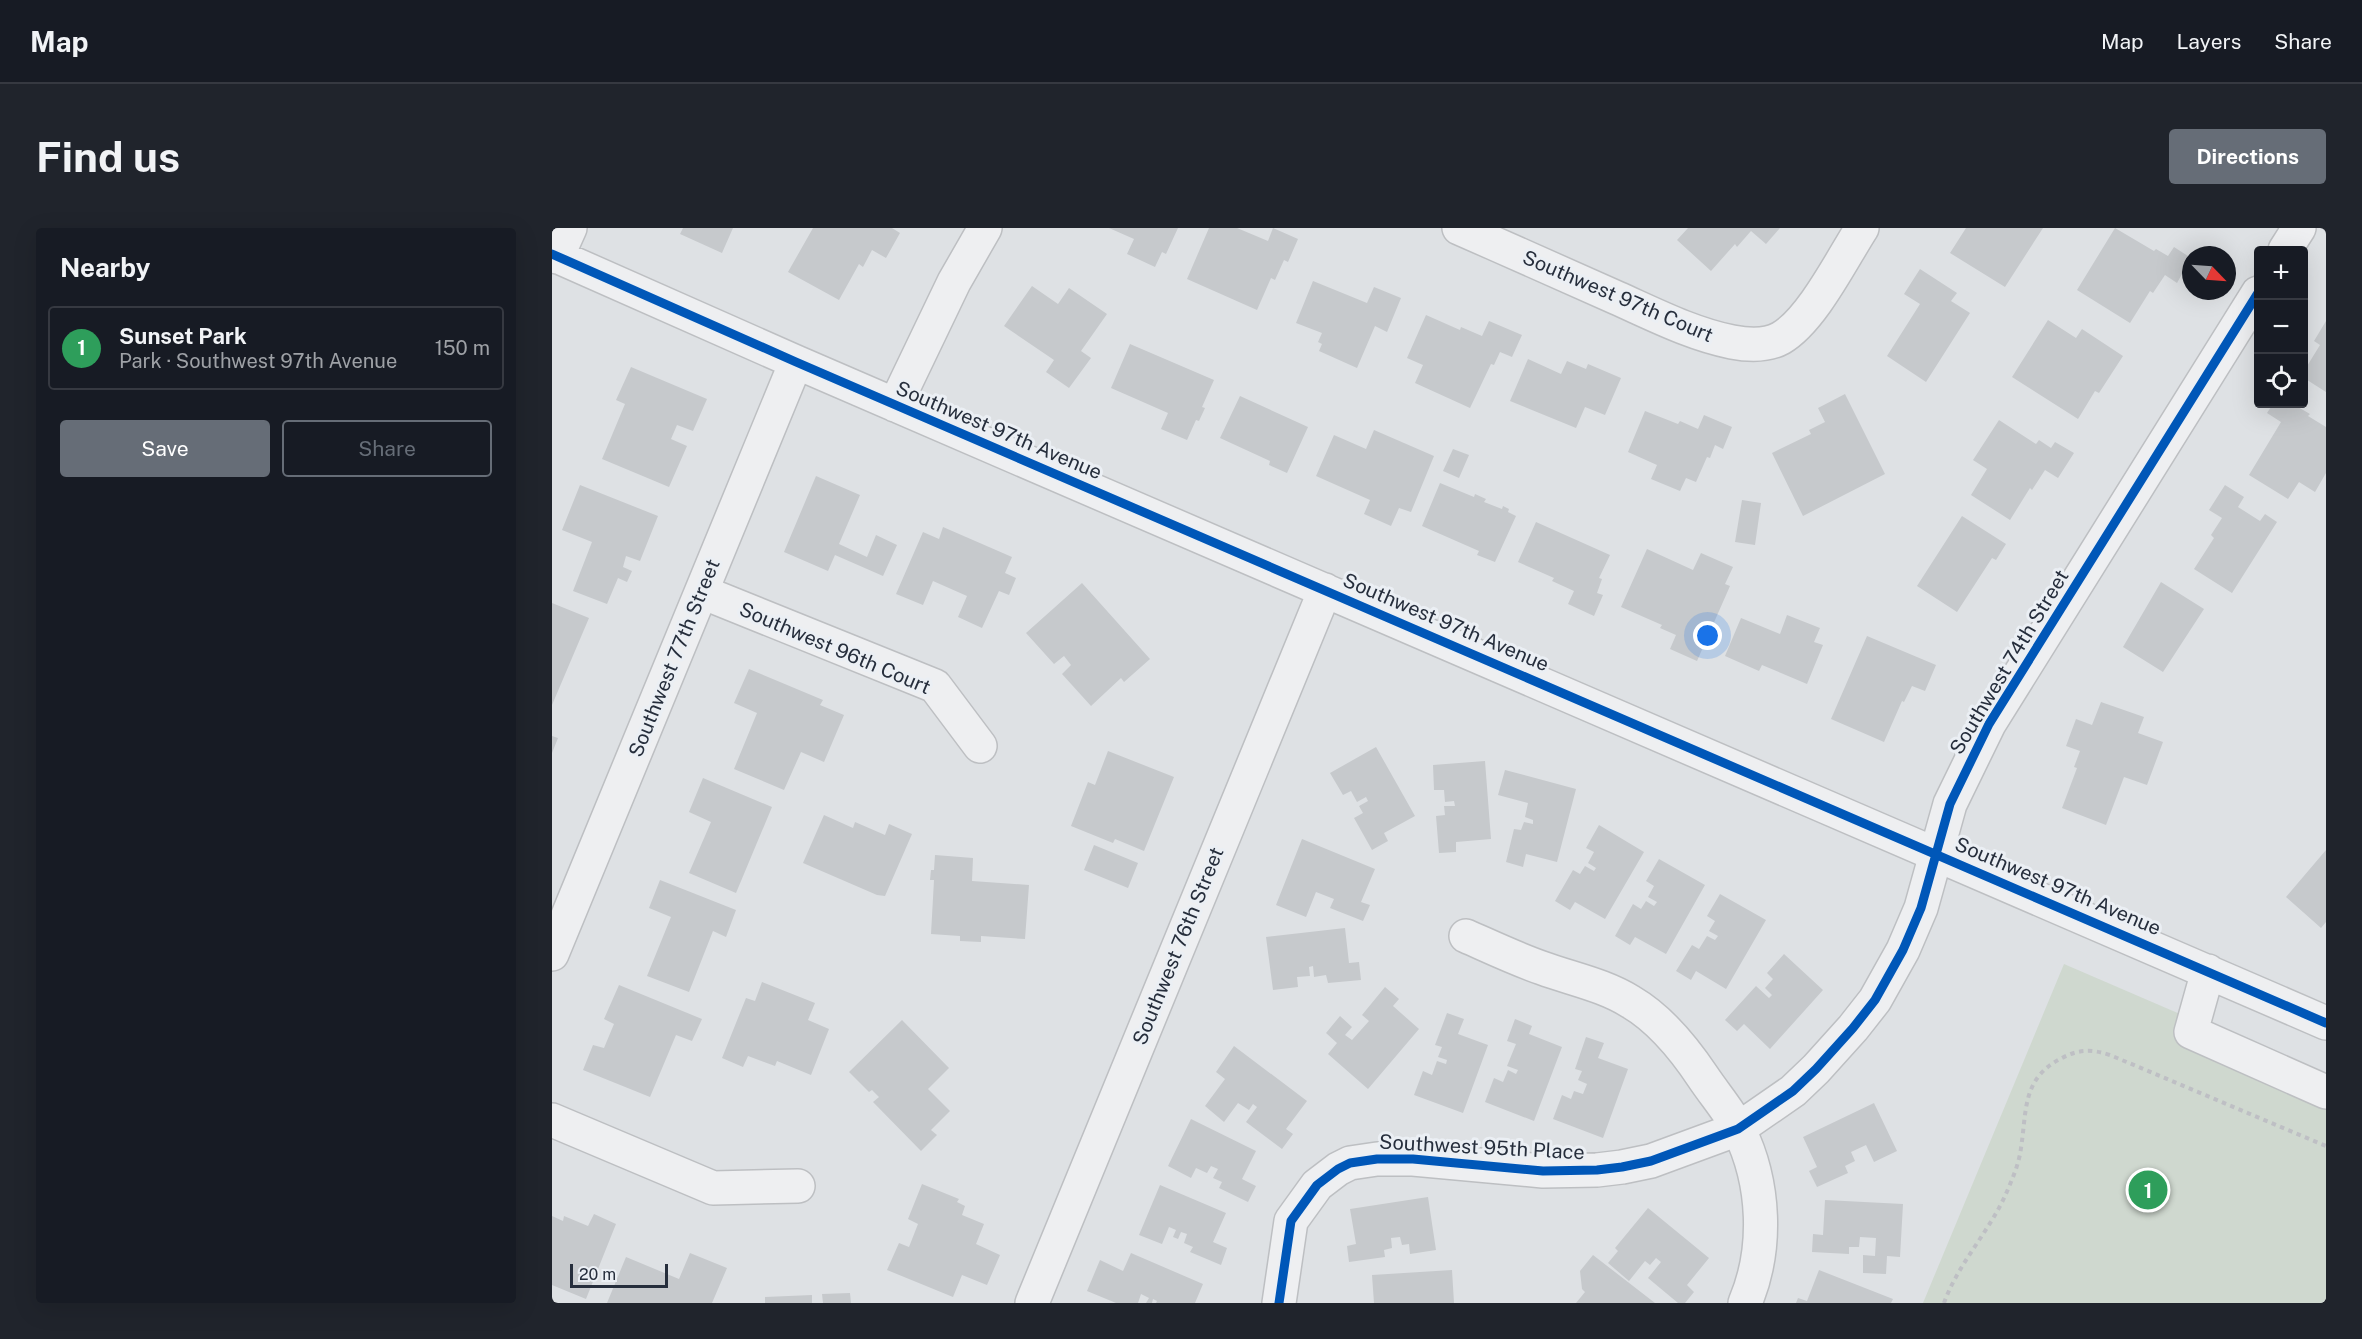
<!DOCTYPE html>
<html lang="en">
<head>
<meta charset="utf-8">
<style>
  body { margin:0; font-family:"Public Sans",sans-serif; background:#20242c; color:#f1f3f6 }
  .controls { position:absolute; right:18px; top:18px; display:grid; overflow:hidden; border-radius:6px; box-shadow:0 6px 24px #0002 }
  .controls button { width:54px; height:54px; display:grid; place-items:center; padding:0; border:0; border-bottom:2px solid #363941; background:#171b24; color:#f1f3f6; font:30px sans-serif }
  .compass { position:absolute; left:1630px; top:18px; width:54px; height:54px; border-radius:50%; background:#171b24; box-shadow:0 6px 24px #0002; rotate:115deg }
  .scale { position:absolute; left:18px; bottom:15px; width:98px; box-sizing:border-box; padding-left:6px; border:3px solid #262e3c; border-top:0; font-size:16px; line-height:21px; white-space:nowrap; color:#262e3c; -webkit-text-stroke:4px #ebeff4; paint-order:stroke }
  .you { position:absolute; left:1156px; top:408px; width:21px; height:21px; margin:-15px; border:4px solid #fff; border-radius:50%; background:#1a73e8; box-shadow:0 0 0 9px #1a73e833 }
  .badge { display:grid; place-items:center; width:39px; height:39px; border-radius:50%; background:#666d77; color:#fff; font-size:20px; font-weight:700 }
  .pin { position:absolute; translate:-50% -50%; border:3px solid #fff; box-shadow:0 2px 6px #0006 }
  .list { margin:0; padding:0; list-style:none }
  h2 { display:flex; justify-content:space-between; align-items:center; height:78px; margin:0; padding:0 24px; font-size:26px }
  h2 small { font-size:20px; font-weight:400; color:#9ea1a6 }
  .list li { display:grid; grid-template-columns:39px 1fr auto; gap:18px; align-items:center; box-sizing:border-box; height:84px; margin:0 12px 12px; padding:0 12px; border:2px solid #363941; border-radius:6px }
  .list b { display:block; font-size:22px; white-space:nowrap }
  .list p { margin:0; font-size:20px; white-space:nowrap; color:#9ea1a6 }
  .list em { font-size:20px; font-style:normal; color:#9ea1a6 }
  .actions { display:flex; gap:12px; padding:18px 24px }
  .actions a { flex:1; padding:14px 0; border:2px solid #666d77; border-radius:6px; text-align:center; font-size:21px; color:#666d77 }
  .actions .main { background:#666d77; color:#fff }
  .icon { flex:none; width:33px; height:33px; fill:none; stroke:currentColor; stroke-width:2; stroke-linecap:round; stroke-linejoin:round }
  .map { position:relative; flex:none; width:1774px; height:1075px; overflow:hidden; border-radius:6px }
  header { display:flex; align-items:center; gap:36px; box-sizing:border-box; height:84px; padding:0 30px; background:#171b24; border-bottom:2px solid #363941 }
  header strong { font-size:28px }
  nav { display:flex; gap:33px; margin-inline-start:auto; font-size:21px }
  .intro { display:flex; align-items:center; justify-content:space-between; box-sizing:border-box; height:144px; padding:0 36px }
  h1 { margin:0; font-size:42px }
  .button { padding:15px 27px; border-radius:6px; background:#666d77; color:#fff; font-size:21px; font-weight:700 }
  main { display:flex; gap:36px; padding:0 36px }
  aside { flex:1; background:#171b24; border-radius:6px; box-shadow:0 6px 24px #0002 }
  .map>svg:first-child { display:block }
  .green { fill:#cfd8cf }
  .building { fill:#c6c9cc }
  .lines { fill:none; stroke-linecap:round; stroke-linejoin:round }
  .minor-casing { stroke:#bdbfc2; stroke-width:36 }
  .path { stroke:#bebfc4; stroke-width:4; stroke-dasharray:4.5 4.5; stroke-linecap:butt }
  .minor { stroke:#eeeff1; stroke-width:33 }
  .cycleway-casing { stroke:#ebeff4; stroke-width:13 }
  .cycleway { stroke:#0057b8; stroke-width:9 }
  .labels { text-anchor:middle; dominant-baseline:central; stroke-width:6; stroke-linejoin:round; paint-order:stroke }
  .street-label { font-size:20px; fill:#262e3c; stroke:#ebeff4 }
</style>
</head>
<body>
<header>
<strong>Map</strong>
<nav><a>Map</a><a>Layers</a><a>Share</a></nav>
</header>
<div class="intro"><h1>Find us</h1><a class="button">Directions</a></div>
<main>
<aside>
<h2>Nearby<small></small></h2>
<ul class="list">
<li><span class="badge" style="background:#2e9e5b">1</span><div><b>Sunset Park</b><p>Park · Southwest 97th Avenue</p></div><em>150 m</em></li>
</ul>
<div class="actions"><a class="main">Save</a><a>Share</a></div>
</aside>
<div class="map">
<svg width="1774" height="1075" viewBox="0 0 1774 1075">
  <rect width="100%" height="100%" fill="#dee1e4"/>
  <!-- green -->
  <path class="green" d="M1512 736 1774 849V1075H1371Z"/>
  <!-- building -->
  <path class="building" d="M131 0H181L170 25 128 6Z
    M261 0H340L348 5 334 30 320 22 311 39 307 36 287 72 236 44Z
    M557 0H626L614 26 610 24 603 39 575 26 582 11Z
    M657 0H685L716 13 721 0 746 11 736 34 732 32 723 52 719 50 705 82 635 51Z
    M1136 0H1228L1214 16 1199 3 1185 19 1183 16 1159 43 1125 12Z
    M1414 0H1491L1453 59 1398 25Z
    M1563 0 1602 23 1604 21 1616 28 1622 19 1639 30 1625 55 1613 47 1601 65 1598 63 1578 95 1525 62Z
    M1368 41 1405 65 1399 73 1418 85 1374 154 1335 128 1368 76 1352 66Z
    M761 53 815 75 822 59 849 70 835 104 823 98 805 140 767 123 770 116 766 114 770 105 744 95Z
    M480 58 506 76 517 60 555 86 529 123 539 130 517 160 494 144 502 132 452 98Z
    M874 87 908 102 909 99 930 108 937 93 970 107 960 129 948 124 942 137 939 136 918 180 863 155 871 137 855 130Z
    M1496 92 1524 110 1530 101 1571 128 1547 165 1543 163 1526 191 1460 149Z
    M1774 93V164L1752 150V143L1768 117 1762 113Z
    M578 116 662 152 650 179 653 180 647 193 644 192 635 212 609 201 616 185 559 160Z
    M976 131 1009 146 1015 133 1034 141 1036 136 1069 150 1053 187 1033 179 1024 200 958 173Z
    M79 139 155 171 141 203 125 197 119 211 135 218 117 259 50 231 73 176 64 172Z
    M1293 166 1333 246 1251 288 1220 225 1259 206 1257 202 1273 194 1266 180Z
    M688 168 756 199 735 245 717 237 718 233 668 210Z
    M1721 176H1749L1746 179 1758 186 1756 188 1774 199V245L1763 264 1747 254 1736 271 1697 247 1729 194 1715 185Z
    M1093 183 1126 196 1128 193 1146 201 1152 187 1180 199 1171 221 1163 217 1158 230 1155 229 1144 254 1134 250 1128 263 1099 251 1105 237 1076 224Z
    M1447 192 1484 216 1487 212 1499 220 1503 214 1522 225 1506 250 1493 242 1480 262 1478 260 1458 292 1419 267 1435 241 1421 232Z
    M822 202 882 228 859 284 847 280 839 298 812 286 818 272 764 248 782 207 814 221Z
    M901 221 917 227 907 250 891 243Z
    M264 248 308 267 287 316 315 329 324 307 345 317 331 348 283 327 276 343 232 324Z
    M888 255 922 269 923 266 934 271 932 274 950 281 951 278 957 281 956 284 964 288 943 334 925 327 927 323 870 298Z
    M28 257 106 288 88 333 74 328 71 339 80 343 75 354 66 350 55 376 21 363 40 314 10 302Z
    M1673 257 1692 269 1686 279 1708 293 1713 286 1725 294 1680 365 1642 341 1662 310 1659 307 1670 290 1657 282Z
    M1190 272 1209 275 1203 317 1183 314Z
    M1410 288 1454 316 1444 332 1440 330 1405 384 1365 358Z
    M984 294 1058 327 1047 350 1050 351 1045 365 1051 367 1042 388 1016 376 1022 363 1000 353 1002 350 966 334Z
    M391 299 460 329 453 345 464 350 457 367 447 363 430 400 406 389 415 368 381 353 371 377 344 366 371 304 387 311Z
    M1095 321 1141 342 1149 325 1181 339 1173 356 1178 358 1145 433 1118 421 1124 407 1108 400 1110 397 1069 379Z
    M1609 354 1652 381 1611 444 1571 419Z
    M530 355 598 431 572 454 569 450 539 478 510 446 519 437 512 428 502 436 474 405Z
    M0 375 37 390 0 477Z
    M1235 387 1268 400 1262 414 1271 417 1255 456 1210 437 1207 443 1173 428 1189 390 1228 406Z
    M1315 408 1384 437 1373 463 1360 458 1352 474 1350 473 1332 514 1279 491Z
    M197 441 271 472 268 477 292 487 272 534 249 524 232 562 182 541 205 485 182 475Z
    M1549 474 1592 489 1586 505 1611 514 1595 557 1572 549 1554 597 1510 580 1525 540 1522 539 1528 523 1514 518 1524 491 1540 497Z
    M0 508 6 510 0 525Z
    M824 519 863 588 832 605 836 613 820 622 802 590 811 585 807 578 816 573 814 569 805 574 799 563 791 567 778 545Z
    M556 523 622 549 592 623 563 611 561 615 519 598 536 554 543 557Z
    M933 533 939 611 904 614V624L887 625 884 588 893 587 892 578H903L902 573 893 574 892 562H882L881 537Z
    M953 542 1024 561 1005 634 974 626 971 639 954 634 962 601 969 602 972 594 981 596V592L973 589 976 575 946 567Z
    M151 550 220 579 184 665 137 645 159 594 137 584Z
    M272 587 301 600 303 594 333 607 337 596 360 606 333 668 325 667 251 635Z
    M1047 597 1092 624 1053 691 1023 674 1018 682 1003 673 1021 642 1028 646 1033 638 1042 643 1044 640 1036 635 1042 624 1034 620Z
    M750 611 823 641 809 674 818 677 811 693 778 680 782 671 764 664 754 689 724 677Z
    M542 617 586 635 576 660 532 642Z
    M1774 622V694L1769 700 1734 669Z
    M383 627 421 630 420 653 477 657 473 711 429 708V714L408 713V708L379 706 382 652H378L379 642H382Z
    M1107 631 1153 657 1114 726 1083 709 1078 717 1063 708 1081 676 1089 681 1094 673 1102 678 1105 674 1096 669 1102 658 1094 653Z
    M108 652 184 682 174 709 161 703 137 764 95 748 119 689 97 680Z
    M1168 666 1214 692 1174 761 1144 743 1139 752 1124 743 1140 717 1147 721 1155 708 1163 712 1166 708 1157 703 1163 693 1155 688Z
    M793 700 797 735 807 734 809 752 776 755 774 747 762 749 761 738 757 739 758 748 745 749 746 759 721 762 714 709Z
    M1232 726 1271 762 1218 821 1192 796 1185 803 1173 792 1204 758 1217 770 1220 767 1213 760 1221 751 1215 745Z
    M210 754 263 775 256 792 277 801 259 847 225 833 223 838 196 828 191 839 170 830 194 770 203 773Z
    M67 757 150 791 140 813 124 807 98 869 31 842 41 817 52 820 62 796 52 791Z
    M833 759 847 771 841 778 867 801 816 861 776 826 785 815 774 805 788 788 800 799 793 807 800 812 817 793 810 787Z
    M895 785 912 791 906 806 936 817 911 885 862 867 871 843 880 847 885 833 894 836 895 832 886 829 890 819 883 817Z
    M963 791 980 798 977 806 1010 819 982 893 933 874 942 850 951 854 956 842 964 846 966 842 955 838 964 816 955 813Z
    M350 792 397 840 376 861 398 883 379 902 385 907 369 923 321 874 327 869 320 862 317 864 297 844Z
    M1034 809 1052 815 1046 830 1076 841 1051 910 1001 891 1010 867 1019 871 1022 863 1031 866 1035 856 1026 852 1030 843 1023 841Z
    M682 818 755 873 734 901 741 906 730 921 694 894 705 879 701 876 697 882 686 875 672 894 653 878 673 851 664 844Z
    M1322 875 1345 923 1322 934 1314 917 1299 924 1303 933 1293 938 1296 945 1265 959 1257 943 1265 939 1251 909Z
    M639 891 704 923 690 951 704 958 696 974 667 960 670 954 661 950 666 941 659 938 655 945 644 940 639 950 616 938Z
    M370 956 407 971 405 974 413 978 410 987 432 996 424 1016 448 1027 435 1057 410 1047 401 1069 335 1042 347 1015 357 1019 366 996 356 991Z
    M608 957 674 985 661 1014 675 1020 669 1037 638 1024 641 1019 632 1015 635 1006 629 1004 626 1011 621 1009 624 1002 617 999 610 1016 587 1007Z
    M876 969 884 1022 858 1026 857 1016 850 1017 848 1009 839 1010 840 1020 832 1022 833 1029 797 1034 795 1018 804 1016 798 981Z
    M1273 972 1351 976 1348 1029 1335 1028 1334 1046 1311 1045V1027L1323 1028 1324 1010 1308 1009 1307 1019H1297V1026L1260 1024 1261 1006 1271 1007Z
    M1096 980 1157 1030 1135 1057 1142 1064 1133 1075H1126L1096 1050 1109 1034 1104 1030 1098 1037 1093 1033 1077 1053 1056 1035 1066 1023 1063 1020Z
    M42 986 64 996 34 1071 0 1057V988L11 993 12 988 36 998Z
    M138 1025 175 1040 160 1075H55L74 1029 127 1051Z
    M579 1025 651 1056 643 1075H604L605 1073 601 1071 600 1075H594L597 1070 589 1066 586 1075H564L535 1063 548 1032 571 1043Z
    M1041 1027 1103 1075H1024L1033 1064 1030 1061 1028 1043Z
    M900 1042 902 1075H822L820 1047Z
    M1267 1042 1341 1071 1339 1075H1244L1246 1070 1255 1073Z
    M298 1065 299 1075H271L270 1066Z
    M260 1067V1075H213V1069Z"/>
  <g class="lines">
    <!-- minor casing -->
    <g class="minor-casing">
      <path id="minor" d="M907 0C960 23 1013 47 1065 70 1103 87 1140 106 1180 114 1196 117 1215 118 1229 110 1260 92 1290 31 1310 0
        M1733 22 1747 0
        M0 26 244 134 1774 795
        M5 29 18 0
        M343 177 402 54 433 0
        M150 364 383 458 428 518
        M914 708C939 719 964 731 990 740 1020 751 1052 757 1079 774 1108 791 1133 822 1151 849 1163 867 1178 884 1187 902 1213 955 1216 1021 1193 1075
        M0 726 244 134
        M1656 743 1639 804 1774 864
        M0 892 161 960 246 958
        M480 1075 773 362
        M727 1075 739 993 765 957 786 941 798 935 825 931H861L991 943 1045 942 1070 939 1099 933 1186 901 1241 863 1264 841 1301 800 1323 772 1351 722 1369 680 1398 576 1437 496 1706 65"/>
    </g>
    <!-- path -->
    <path class="path" d="M1392 1075C1406 1036 1436 1005 1453 968 1460 952 1467 936 1469 920 1475 881 1470 850 1510 830 1527 821 1540 821 1558 827L1774 918"/>
    <!-- minor -->
    <use href="#minor" class="minor"/>
    <!-- cycleway casing -->
    <g class="cycleway-casing">
      <path id="cycleway" d="M0 26 244 134 1774 795
        M727 1075 739 993 765 957 786 941 798 935 825 931H861L991 943 1045 942 1070 939 1099 933 1186 901 1241 863 1264 841 1301 800 1323 772 1351 722 1369 680 1398 576 1437 496 1706 65"/>
    </g>
    <!-- cycleway -->
    <use href="#cycleway" class="cycleway"/>
  </g>
  <g class="labels">
    <!-- street labels -->
    <g class="street-label">
      <text transform="translate(1066 68) rotate(23)">Southwest 97th Court</text>
      <text transform="translate(447 202) rotate(23)">Southwest 97th Avenue</text>
      <text transform="translate(894 394) rotate(23)">Southwest 97th Avenue</text>
      <text transform="translate(283 420) rotate(23)">Southwest 96th Court</text>
      <text transform="translate(122 430) rotate(-68)">Southwest 77th Street</text>
      <text transform="translate(1457 434) rotate(-59)">Southwest 74th Street</text>
      <text transform="translate(1506 658) rotate(23)">Southwest 97th Avenue</text>
      <text transform="translate(626 718) rotate(-68)">Southwest 76th Street</text>
      <text transform="translate(930 919) rotate(3)">Southwest 95th Place</text>
    </g>
  </g>
</svg>
<div class="controls">
<button>+</button>
<button>−</button>
<button><svg class="icon" aria-label="locate" viewBox="0 0 24 24"><circle cx="12" cy="12" r="6"/><path d="M12 2v4M12 18v4M2 12h4M18 12h4"/></svg></button>
</div>
<svg class="compass" viewBox="-18 -18 36 36"><path d="M0-13l5 13h-10z" fill="#e53935"/><path d="M0 13l5-13h-10z" fill="#9ea1a6"/></svg>
<div class="scale">20 m</div>
<div class="you"></div>
<div class="pin badge" style="left:1596px;top:962px;background:#2e9e5b">1</div>
</div>
</main>
</body>
</html>
